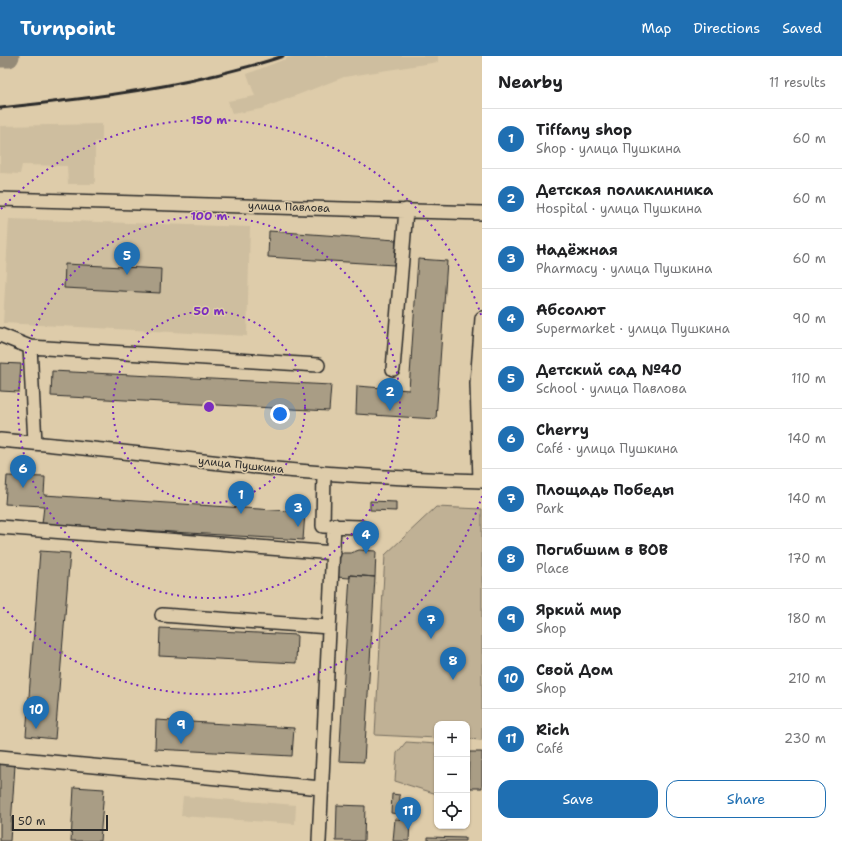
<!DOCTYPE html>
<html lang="en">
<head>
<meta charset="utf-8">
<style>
  body { margin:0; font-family:"Shantell Sans",sans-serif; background:#f2f2f2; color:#202124 }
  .controls { position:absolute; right:12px; bottom:12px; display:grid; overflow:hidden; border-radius:8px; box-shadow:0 1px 3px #0004 }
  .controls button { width:36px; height:36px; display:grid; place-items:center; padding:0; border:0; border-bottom:1px solid #e0e0e0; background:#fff; color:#202124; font:20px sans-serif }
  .scale { position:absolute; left:12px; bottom:10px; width:96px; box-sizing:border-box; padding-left:4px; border:2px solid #2b2b2b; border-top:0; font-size:11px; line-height:14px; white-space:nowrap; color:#2b2b2b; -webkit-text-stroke:3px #deccaa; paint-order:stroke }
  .you { position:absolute; left:280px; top:358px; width:14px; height:14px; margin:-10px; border:3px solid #fff; border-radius:50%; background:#1a73e8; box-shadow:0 0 0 6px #1a73e833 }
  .badge { display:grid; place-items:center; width:26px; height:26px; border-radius:50%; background:#1f6fb2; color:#fff; font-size:13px; font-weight:700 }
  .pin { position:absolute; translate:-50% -33px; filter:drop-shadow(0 1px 2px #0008) }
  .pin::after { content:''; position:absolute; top:21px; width:14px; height:12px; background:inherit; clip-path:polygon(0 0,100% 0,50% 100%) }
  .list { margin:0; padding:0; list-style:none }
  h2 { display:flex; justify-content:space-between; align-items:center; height:52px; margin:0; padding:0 16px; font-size:17px }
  h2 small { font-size:13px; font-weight:400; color:#757577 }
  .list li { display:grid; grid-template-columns:26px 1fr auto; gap:12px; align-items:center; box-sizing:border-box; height:60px; padding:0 16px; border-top:1px solid #e0e0e0 }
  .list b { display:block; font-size:15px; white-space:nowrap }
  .list p { margin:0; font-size:13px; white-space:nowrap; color:#757577 }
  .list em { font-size:13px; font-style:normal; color:#757577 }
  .actions { display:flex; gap:8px; padding:12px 16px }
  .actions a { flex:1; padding:9px 0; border:1px solid #1f6fb2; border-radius:12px; text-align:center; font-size:14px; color:#1f6fb2 }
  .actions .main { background:#1f6fb2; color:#fff }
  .icon { flex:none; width:22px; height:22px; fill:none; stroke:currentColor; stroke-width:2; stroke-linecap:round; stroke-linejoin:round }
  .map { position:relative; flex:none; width:482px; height:785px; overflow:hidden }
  header { display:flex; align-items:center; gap:24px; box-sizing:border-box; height:56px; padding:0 20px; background:#1f6fb2; color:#fff }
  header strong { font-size:19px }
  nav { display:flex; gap:22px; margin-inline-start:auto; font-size:14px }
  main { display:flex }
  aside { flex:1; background:#fff }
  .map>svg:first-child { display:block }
  .built { fill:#cebe9f }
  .green { fill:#c0b195; stroke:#766e60 }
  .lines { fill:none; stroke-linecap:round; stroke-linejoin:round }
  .river { stroke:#948a77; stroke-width:23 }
  .building { fill:#a99d85; stroke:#2b2b2b }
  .minor-casing { stroke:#2b2b2b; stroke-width:16 }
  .minor { stroke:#deccaa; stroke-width:13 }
  .rail { stroke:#2b2b2b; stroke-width:3 }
  .ring { fill:none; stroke:#7b2cbf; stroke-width:2; stroke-dasharray:2 4 }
  .labels { text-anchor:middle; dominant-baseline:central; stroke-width:3; stroke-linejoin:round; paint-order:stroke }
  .street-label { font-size:11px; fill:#2b2b2b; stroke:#deccaa }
  .centre { fill:#7b2cbf; stroke:#deccaa; stroke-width:2 }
  .ring-label { font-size:12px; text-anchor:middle; font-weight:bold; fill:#7b2cbf; stroke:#deccaa; stroke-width:3; stroke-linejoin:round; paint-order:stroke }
</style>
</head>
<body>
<header>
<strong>Turnpoint</strong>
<nav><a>Map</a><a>Directions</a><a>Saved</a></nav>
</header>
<main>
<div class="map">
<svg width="482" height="785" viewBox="0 0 482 785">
  <rect width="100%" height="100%" fill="#deccaa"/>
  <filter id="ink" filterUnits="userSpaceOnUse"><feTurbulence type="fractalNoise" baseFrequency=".025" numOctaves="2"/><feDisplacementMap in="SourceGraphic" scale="8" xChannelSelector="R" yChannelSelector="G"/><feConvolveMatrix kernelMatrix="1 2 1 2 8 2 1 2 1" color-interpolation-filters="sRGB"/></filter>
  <g filter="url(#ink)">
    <!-- built -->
    <path class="built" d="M293 0H438V6L344 21 261 53 232 58 228 45 255 40 247 18Z
      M102 68V85L95 86V128H68L67 110 22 109 20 118 0 117V70Z
      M9 163 250 171 247 280 3 267Z
      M183 740 296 749 295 768 181 760Z"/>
    <!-- green -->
    <path class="green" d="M436 451 482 453V684L467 683V668H437V682L375 679 385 499Z
      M406 686 437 688V738L395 725 397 697Z"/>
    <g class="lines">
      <!-- river -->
      <path class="river" d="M0 0H8"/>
    </g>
    <!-- building -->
    <path class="building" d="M269 175 396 184 394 209 268 201Z
      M418 203 447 205 436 363 356 358 357 330 409 334Z
      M65 208 161 213 160 237 64 232Z
      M0 307 21 308 19 336 0 335Z
      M52 315 331 329 329 355 51 340Z
      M7 420 45 421 44 439 305 456 303 484 42 468 44 450 5 448Z
      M370 445 396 446V455L370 454Z
      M359 494 376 495 375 521 350 519V522L336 521 338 497H351Z
      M40 495 70 497 55 683 26 680Z
      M350 519 375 521 364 706 339 705Z
      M160 572 297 579 296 607 159 600Z
      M156 664 294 672 292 700 155 693Z
      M469 696H482V732H468Z
      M0 708 15 709 10 785H0Z
      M74 731 104 733 100 785H71Z
      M392 738 400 739 399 758 391 757Z
      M337 749 365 750 364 785H336Z
      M395 763 410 764 409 785H393Z
      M428 781 465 782V785H428Z"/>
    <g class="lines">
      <!-- minor casing -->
      <g class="minor-casing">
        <path id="minor" d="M0 143 482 157
          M0 279 30 291 35 387
          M30 291 318 309
          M393 313 406 154
          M0 384C96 392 190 404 286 414 351 420 416 423 482 425
          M324 417 323 470 361 471
          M480 425 477 327 482 262
          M0 471 334 497
          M162 559 329 571
          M0 701 321 732
          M319 785 334 469"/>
      </g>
      <!-- minor -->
      <use href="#minor" class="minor"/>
      <!-- rail -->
      <path class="rail" d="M0 52C72 44 145 36 216 19 238 13 261 8 283 0"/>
    </g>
  </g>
  <!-- distance rings -->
  <g class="ring">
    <circle cx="209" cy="351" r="96"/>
    <circle cx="209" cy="351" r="191"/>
    <path d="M482 440A287 287 0 0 1 1 549M1 153A287 287 0 0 1 482 262"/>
  </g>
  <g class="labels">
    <!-- street labels -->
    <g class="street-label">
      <text transform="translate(289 151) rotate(2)">улица Павлова</text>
      <text transform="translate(241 409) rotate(6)">улица Пушкина</text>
    </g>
  </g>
  <circle cx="209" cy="351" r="6" class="centre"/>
  <g class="ring-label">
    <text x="209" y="68">150 m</text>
    <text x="209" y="164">100 m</text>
    <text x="209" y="259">50 m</text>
  </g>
</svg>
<div class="controls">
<button>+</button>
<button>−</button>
<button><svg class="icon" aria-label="locate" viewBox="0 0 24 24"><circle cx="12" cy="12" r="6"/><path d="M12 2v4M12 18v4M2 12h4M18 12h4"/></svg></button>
</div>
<div class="scale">50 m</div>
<div class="you"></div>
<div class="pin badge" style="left:241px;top:458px">1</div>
<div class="pin badge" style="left:390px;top:355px">2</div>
<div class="pin badge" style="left:298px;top:471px">3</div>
<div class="pin badge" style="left:366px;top:498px">4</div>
<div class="pin badge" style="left:127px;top:219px">5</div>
<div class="pin badge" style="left:23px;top:432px">6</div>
<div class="pin badge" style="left:431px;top:583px">7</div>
<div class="pin badge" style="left:453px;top:624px">8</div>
<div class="pin badge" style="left:181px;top:688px">9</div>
<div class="pin badge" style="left:36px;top:673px">10</div>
<div class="pin badge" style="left:408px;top:774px">11</div>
</div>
<aside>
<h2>Nearby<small>11 results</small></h2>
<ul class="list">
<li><span class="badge">1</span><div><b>Tiffany shop</b><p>Shop · улица Пушкина</p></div><em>60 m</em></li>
<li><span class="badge">2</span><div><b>Детская поликлиника</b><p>Hospital · улица Пушкина</p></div><em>60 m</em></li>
<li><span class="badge">3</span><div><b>Надёжная</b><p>Pharmacy · улица Пушкина</p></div><em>60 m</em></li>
<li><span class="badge">4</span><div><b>Абсолют</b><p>Supermarket · улица Пушкина</p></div><em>90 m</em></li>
<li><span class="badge">5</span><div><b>Детский сад №40</b><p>School · улица Павлова</p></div><em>110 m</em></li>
<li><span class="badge">6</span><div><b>Cherry</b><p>Café · улица Пушкина</p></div><em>140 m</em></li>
<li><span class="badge">7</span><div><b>Площадь Победы</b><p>Park</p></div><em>140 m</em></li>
<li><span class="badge">8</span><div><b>Погибшим в ВОВ</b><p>Place</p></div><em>170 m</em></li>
<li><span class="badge">9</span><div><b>Яркий мир</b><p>Shop</p></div><em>180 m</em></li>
<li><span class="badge">10</span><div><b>Свой Дом</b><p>Shop</p></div><em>210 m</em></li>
<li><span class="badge">11</span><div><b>Rich</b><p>Café</p></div><em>230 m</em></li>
</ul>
<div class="actions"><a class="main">Save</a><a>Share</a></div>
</aside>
</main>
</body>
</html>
